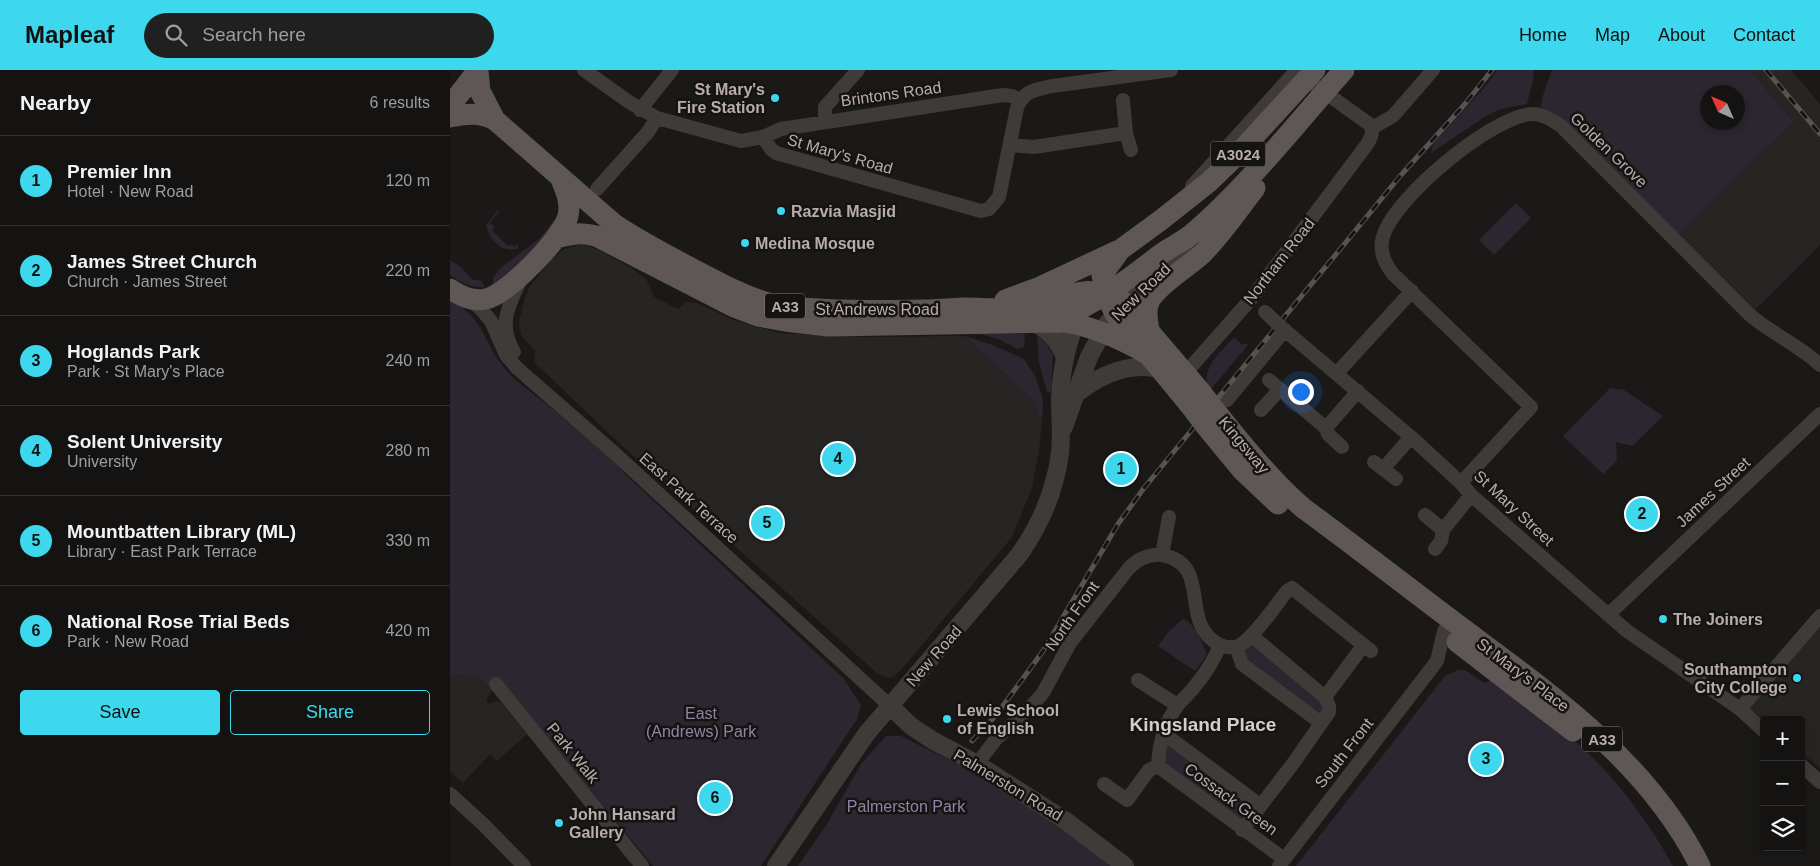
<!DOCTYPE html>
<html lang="en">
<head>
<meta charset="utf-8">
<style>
  body { margin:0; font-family:Arial,sans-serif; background:#212020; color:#f1f3f6 }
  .controls { position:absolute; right:15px; bottom:15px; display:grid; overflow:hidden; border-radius:5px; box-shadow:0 2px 8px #0003 }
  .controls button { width:45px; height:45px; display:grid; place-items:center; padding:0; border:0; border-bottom:1px solid #333232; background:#141312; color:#f1f3f6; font:25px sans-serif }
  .compass { position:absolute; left:1250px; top:15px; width:45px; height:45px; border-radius:50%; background:#141312; box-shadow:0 2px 8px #0003; rotate:315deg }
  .you { position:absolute; left:850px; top:321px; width:18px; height:18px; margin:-12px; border:4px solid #fff; border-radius:50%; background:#1a73e8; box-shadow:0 0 0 8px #1a73e833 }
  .badge { display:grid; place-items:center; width:32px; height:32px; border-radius:50%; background:#3dd8ed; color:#111; font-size:16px; font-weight:700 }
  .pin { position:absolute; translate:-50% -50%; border:2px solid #fff; box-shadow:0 1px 5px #0006 }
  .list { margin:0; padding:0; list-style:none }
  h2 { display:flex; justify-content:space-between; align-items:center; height:65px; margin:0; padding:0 20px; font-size:21px }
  h2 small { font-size:16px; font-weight:400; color:#9d9e9f }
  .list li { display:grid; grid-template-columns:32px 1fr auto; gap:15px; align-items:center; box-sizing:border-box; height:90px; padding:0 20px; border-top:1px solid #333232 }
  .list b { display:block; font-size:19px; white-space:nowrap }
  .list p { margin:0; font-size:16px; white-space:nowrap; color:#9d9e9f }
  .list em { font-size:16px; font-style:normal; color:#9d9e9f }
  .actions { display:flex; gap:10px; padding:15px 20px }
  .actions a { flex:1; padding:11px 0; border:1px solid #3dd8ed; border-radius:5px; text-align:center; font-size:18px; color:#3dd8ed }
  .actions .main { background:#3dd8ed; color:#111 }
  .icon { flex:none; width:28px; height:28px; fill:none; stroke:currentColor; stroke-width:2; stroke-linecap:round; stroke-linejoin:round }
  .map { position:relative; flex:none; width:1370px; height:796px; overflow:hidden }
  header { display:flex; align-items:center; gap:30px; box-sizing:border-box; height:70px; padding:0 25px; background:#3dd8ed; color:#111 }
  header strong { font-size:24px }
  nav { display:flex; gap:28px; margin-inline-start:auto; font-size:18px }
  .search { width:350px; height:45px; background:#212020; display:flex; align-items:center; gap:12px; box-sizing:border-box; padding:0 18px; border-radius:28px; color:#9d9e9f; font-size:19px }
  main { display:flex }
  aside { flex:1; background:#141312 }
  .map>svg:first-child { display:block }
  .built { fill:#272524 }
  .green { fill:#2b262f; fill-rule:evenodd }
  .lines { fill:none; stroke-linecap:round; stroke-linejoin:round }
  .minor { stroke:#3f3b39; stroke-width:14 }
  .tertiary { stroke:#3f3b39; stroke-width:18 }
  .primary { stroke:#5e5755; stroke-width:21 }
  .rail-casing { stroke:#585250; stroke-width:5 }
  .rail { stroke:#151413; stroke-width:3; stroke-dasharray:9; stroke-linecap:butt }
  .minor-bridge { stroke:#3f3b39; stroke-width:14 }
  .primary-bridge { stroke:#5e5755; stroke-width:21 }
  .poi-dot { fill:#3dd8ed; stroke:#151413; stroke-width:2 }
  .labels { text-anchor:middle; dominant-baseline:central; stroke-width:5; stroke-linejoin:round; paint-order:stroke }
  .shield { fill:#151413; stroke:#887f7d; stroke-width:1 }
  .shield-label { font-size:15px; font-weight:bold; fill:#b9adab }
  .poi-label { font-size:16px; font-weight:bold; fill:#b9adab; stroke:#151413; text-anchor:start }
  .street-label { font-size:16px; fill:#b9adab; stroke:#151413 }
  .park-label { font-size:16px; fill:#9482a4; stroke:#151413 }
  .quarter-label { font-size:19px; font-weight:bold; fill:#d5cdcc; stroke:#151413 }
</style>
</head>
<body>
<header>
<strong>Mapleaf</strong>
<div class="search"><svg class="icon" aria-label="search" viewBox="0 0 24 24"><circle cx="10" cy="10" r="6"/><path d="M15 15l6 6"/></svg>Search here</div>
<nav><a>Home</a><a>Map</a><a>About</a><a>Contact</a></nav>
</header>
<main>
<aside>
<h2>Nearby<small>6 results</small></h2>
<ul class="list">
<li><span class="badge">1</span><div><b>Premier Inn</b><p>Hotel · New Road</p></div><em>120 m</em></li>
<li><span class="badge">2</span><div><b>James Street Church</b><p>Church · James Street</p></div><em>220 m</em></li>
<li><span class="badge">3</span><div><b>Hoglands Park</b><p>Park · St Mary's Place</p></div><em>240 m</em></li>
<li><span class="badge">4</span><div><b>Solent University</b><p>University</p></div><em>280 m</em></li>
<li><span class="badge">5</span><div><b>Mountbatten Library (ML)</b><p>Library · East Park Terrace</p></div><em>330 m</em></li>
<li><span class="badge">6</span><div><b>National Rose Trial Beds</b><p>Park · New Road</p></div><em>420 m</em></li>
</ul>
<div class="actions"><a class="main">Save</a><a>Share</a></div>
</aside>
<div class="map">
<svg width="1370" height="796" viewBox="0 0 1370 796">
  <rect width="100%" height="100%" fill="#1a1918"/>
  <!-- built -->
  <path class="built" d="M1300 0H1341L1370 34V175L1305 240 1229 165 1301 93 1344 52Z
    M127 175H136L151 181 180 197 196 209 204 227 228 239 237 232 247 233 284 250 329 263 416 267 514 266 583 330 592 352 589 379 582 418 562 467 452 599 443 607 438 608 427 603 167 371 85 293 84 284 86 282 71 265 69 252 75 227 80 216 103 188 113 180Z
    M1370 554V698L1351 682V650H1314L1299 638Z
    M0 604 28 607 41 618V622L36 629 39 634 46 631 51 633 77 664 47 691 40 684 13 713 0 701Z"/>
  <!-- green -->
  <path class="green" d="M1047 0H1083L1084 7 1077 34 1051 39 1036 46 981 83 983 74 1034 18Z
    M1102 0H1300L1344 52 1301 93 1229 165 1110 48 1091 37 1092 28ZM1258 22H1288V52H1258Z
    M1066 133 1081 148 1044 185 1029 170Z
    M47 141H50L40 152 45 157 42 160 58 176 61 174 65 177 67 174 69 178C53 184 39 171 36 155Z
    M104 150 106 152 105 155 62 201 43 214V208L49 199 89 169Z
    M0 190 11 197 23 210C30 208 32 211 35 217 21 218 11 213 0 205Z
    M0 230C33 247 32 268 52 295 63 310 81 322 95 333 123 356 152 378 176 405L394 609 411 635 407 649 311 796H203L70 635 41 618 28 607 0 604Z
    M527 263 575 264 574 277 568 279 548 269Z
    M514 266 543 275 574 289 585 306 593 329 592 352 583 330Z
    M587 266 595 272 603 285 601 323 597 322 589 293Z
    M784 267 792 275 796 273 798 275 760 320C748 300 772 281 784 267Z
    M1160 318 1174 320 1213 346 1182 376 1166 372 1167 391 1153 404 1113 366Z
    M733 549C743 552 754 574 757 585L745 601 708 576 720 560Z
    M803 574 869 628 874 641 870 644H865L798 594 793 583 799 575Z
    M1008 600H1015L1034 613 1042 610C1066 627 1091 643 1114 662 1158 697 1196 747 1223 796H846L995 606Z
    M436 666H451L537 709 627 769 660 796H348L377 754 411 694Z
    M721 675 801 736C800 743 796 748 790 750L718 699 715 691 717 677Z"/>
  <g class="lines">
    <!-- minor -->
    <path class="minor" d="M134 0 179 32 207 48 291 71 313 67 321 79 326 83 531 141 539 139 549 127 567 38C574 20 585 20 602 16L721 0
      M673 30 676 63 681 80
      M190 40 222 0
      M375 51V37L408 0
      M922 58 943 46 983 0
      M313 67 331 59 553 25 562 26 570 30
      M560 75 584 77 676 63
      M742 116 846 1
      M147 119 198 62 207 48
      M19 229 30 238 41 251 56 285 67 298 161 380 440 636
      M831 257 961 367 1011 413 1021 425 1177 561 1290 639 1314 661
      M64 282C48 254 58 237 70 211
      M887 303 962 221
      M731 308 801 229 918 73C922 65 924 61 919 54L844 0
      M819 310 876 358 878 364 892 377
      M777 330 835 260
      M811 340 830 319
      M876 358 908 321
      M924 392 946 409
      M933 399 961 367
      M1011 413 1081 337 943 204C936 195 930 184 932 172 936 133 1044 44 1083 44 1093 44 1104 51 1111 56L1300 245C1322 264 1349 275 1370 295
      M975 445 993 460
      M985 479 991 471 993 460 1021 425
      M712 485C764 494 727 554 770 575
      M1158 545 1370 344
      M802 566 875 627
      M786 577 792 594 871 653
      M688 610 727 635
      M46 614 192 796
      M1290 639 1370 546
      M713 663 810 735
      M527 694 546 669 580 638 593 623 620 573 679 498C688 489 699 484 712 485L719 447
      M1351 695 1370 712
      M708 696C709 674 714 653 728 635 731 630 737 626 741 621 752 608 764 591 770 575 775 577 780 578 786 577 801 572 826 535 837 521L842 518 921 581
      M708 696 834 789
      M654 714 677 730 699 700 708 696
      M0 724 34 755 74 796
      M792 760 842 695 879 642V636L875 627 913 576
      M829 796 987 591 994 561"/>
    <!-- tertiary -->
    <path class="tertiary" d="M585 253C600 262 609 271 615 288
      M626 324C650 305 679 292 709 299
      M614 357 639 287 657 254 683 225 721 193 739 168
      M440 636 461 656 482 670 527 694 616 751 675 796
      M326 796 417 663 569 485C591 454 605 421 610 383 612 365 610 347 610 329 611 300 618 269 630 243"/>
    <!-- primary -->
    <path class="primary" d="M28 1 30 21 45 50
      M0 36 28 0
      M0 47C17 44 29 42 45 50L164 154C189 171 216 185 243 199 266 211 289 224 315 232 340 239 367 239 393 240 434 241 474 241 514 238 532 238 549 240 567 238 610 234 633 206 675 233L751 322
      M106 168C121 164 131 162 146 166L284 237 308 246 335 251 378 256 615 252C645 257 671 269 697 284
      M0 219C11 226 22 232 36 229 58 224 113 167 118 146 121 133 116 121 111 109
      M555 230 590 217 667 181
      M604 250C643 236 675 212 707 187 718 178 731 173 742 164 799 115 844 56 894 0
      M699 260C697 250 695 239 700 230 709 214 738 197 752 184 772 164 788 140 805 118
      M739 334 665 244 656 224 652 205 670 180 711 150 759 112 786 86 865 0
      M767 343C794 376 820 409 853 438 905 476 956 516 1008 555 1099 623 1198 691 1250 796
      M755 355 792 400 828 434
      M1007 572 1123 661"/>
    <!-- rail casing -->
    <g class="rail-casing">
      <path id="rail" d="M1316 0 1370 64
        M522 671 547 644 593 581 668 454 694 418 951 105 1015 34 1042 0"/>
    </g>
    <!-- rail -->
    <use href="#rail" class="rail"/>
    <!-- minor-bridge -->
    <path class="minor-bridge" d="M815 242 831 257"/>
    <!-- primary-bridge -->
    <path class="primary-bridge" d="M751 322 767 343
      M739 334 755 355"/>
  </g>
  <!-- markers -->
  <g class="poi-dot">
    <circle cx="325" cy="28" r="5"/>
    <circle cx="331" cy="141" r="5"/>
    <circle cx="295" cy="173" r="5"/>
    <circle cx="1213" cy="549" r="5"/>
    <circle cx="1347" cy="608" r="5"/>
    <circle cx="497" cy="649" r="5"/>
    <circle cx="109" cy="753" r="5"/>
  </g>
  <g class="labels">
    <!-- shield labels -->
    <g class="shield">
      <rect x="760.5" y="71.5" width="55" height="25" rx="4"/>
      <rect x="315" y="223.5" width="40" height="25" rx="4"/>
      <rect x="1132" y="656.5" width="40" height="25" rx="4"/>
    </g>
    <g class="shield-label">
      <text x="788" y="84">A3024</text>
      <text x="335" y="236">A33</text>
      <text x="1152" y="669">A33</text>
    </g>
    <!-- poi labels -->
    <g class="poi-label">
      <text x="315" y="19" text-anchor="end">St Mary's<tspan x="315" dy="18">Fire Station</tspan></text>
      <text x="341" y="141">Razvia Masjid</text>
      <text x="305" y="173">Medina Mosque</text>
      <text x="1223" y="549">The Joiners</text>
      <text x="1337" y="599" text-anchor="end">Southampton<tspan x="1337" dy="18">City College</tspan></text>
      <text x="507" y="640">Lewis School<tspan x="507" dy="18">of English</tspan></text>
      <text x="119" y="744">John Hansard<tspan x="119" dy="18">Gallery</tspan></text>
    </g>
    <!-- street labels -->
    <g class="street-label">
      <text transform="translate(441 24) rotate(-8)">Brintons Road</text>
      <text transform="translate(1159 80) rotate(44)">Golden Grove</text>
      <text transform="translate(390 84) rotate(16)">St Mary's Road</text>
      <text transform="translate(829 191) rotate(-52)">Northam Road</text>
      <text transform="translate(691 222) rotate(-44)">New Road</text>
      <text x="427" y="239">St Andrews Road</text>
      <text transform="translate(794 375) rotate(50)">Kingsway</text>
      <text transform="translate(1263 422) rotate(-43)">James Street</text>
      <text transform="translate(239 428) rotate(42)">East Park Terrace</text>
      <text transform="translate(1064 438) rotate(43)">St Mary Street</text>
      <text transform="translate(622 546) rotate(-55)">North Front</text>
      <text transform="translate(484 586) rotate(-49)">New Road</text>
      <text transform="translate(1073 605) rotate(37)">St Mary's Place</text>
      <text transform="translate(123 683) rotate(51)">Park Walk</text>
      <text transform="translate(894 683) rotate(-52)">South Front</text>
      <text transform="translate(558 715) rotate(31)">Palmerston Road</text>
      <text transform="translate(781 729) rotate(36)">Cossack Green</text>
    </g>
    <!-- park labels -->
    <g class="park-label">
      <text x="251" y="643">East<tspan x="251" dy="18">(Andrews) Park</tspan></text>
      <text x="456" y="736">Palmerston Park</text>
    </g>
    <!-- quarter labels -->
    <g class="quarter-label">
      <text x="753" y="654">Kingsland Place</text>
    </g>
  </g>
</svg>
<div class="controls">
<button>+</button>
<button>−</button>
<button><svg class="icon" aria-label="layers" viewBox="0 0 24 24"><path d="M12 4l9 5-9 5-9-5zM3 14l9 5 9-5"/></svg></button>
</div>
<svg class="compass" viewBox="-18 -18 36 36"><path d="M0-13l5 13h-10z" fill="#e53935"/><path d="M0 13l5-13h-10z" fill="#9d9e9f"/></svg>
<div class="you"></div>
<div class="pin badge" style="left:671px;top:399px">1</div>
<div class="pin badge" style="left:1192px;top:444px">2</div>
<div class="pin badge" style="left:1036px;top:689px">3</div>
<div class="pin badge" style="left:388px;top:389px">4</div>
<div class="pin badge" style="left:317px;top:453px">5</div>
<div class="pin badge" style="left:265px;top:728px">6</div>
</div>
</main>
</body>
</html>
